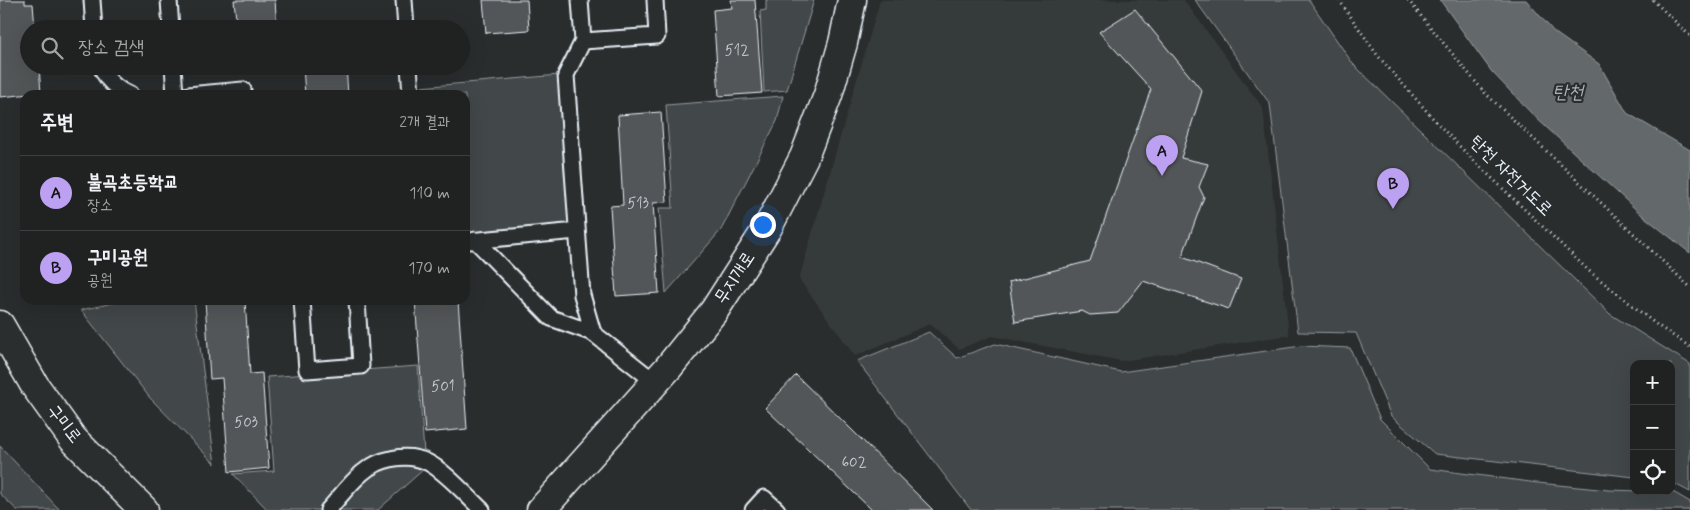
<!DOCTYPE html>
<html lang="ko">
<head>
<meta charset="utf-8">
<style>
  body { margin:0; font-family:Mynerve,"Poor Story",sans-serif; background:#2d2f2f; color:#f1f3f6 }
  .controls { position:absolute; right:15px; bottom:15px; display:grid; overflow:hidden; border-radius:10px; box-shadow:0 5px 20px #0002 }
  .controls button { width:45px; height:45px; display:grid; place-items:center; padding:0; border:0; border-bottom:1px solid #3d3f40; background:#202222; color:#f1f3f6; font:25px sans-serif }
  .you { position:absolute; left:762px; top:224px; width:18px; height:18px; margin:-12px; border:4px solid #fff; border-radius:50%; background:#1a73e8; box-shadow:0 0 0 8px #1a73e833 }
  .badge { display:grid; place-items:center; width:32px; height:32px; border-radius:50%; background:#bca0f2; color:#111; font-size:16px; font-weight:700 }
  .pin { position:absolute; translate:-50% -41px; filter:drop-shadow(0 1px 2px #0008) }
  .pin::after { content:''; position:absolute; top:26px; width:18px; height:15px; background:inherit; clip-path:polygon(0 0,100% 0,50% 100%) }
  .list { margin:0; padding:0; list-style:none }
  h2 { display:flex; justify-content:space-between; align-items:center; height:65px; margin:0; padding:0 20px; font-size:21px }
  h2 small { font-size:16px; font-weight:400; color:#a2a4a5 }
  .list li { display:grid; grid-template-columns:32px 1fr auto; gap:15px; align-items:center; box-sizing:border-box; height:75px; padding:0 20px; border-top:1px solid #3d3f40 }
  .list b { display:block; font-size:19px; white-space:nowrap }
  .list p { margin:0; font-size:16px; white-space:nowrap; color:#a2a4a5 }
  .list em { font-size:16px; font-style:normal; color:#a2a4a5 }
  .icon { flex:none; width:28px; height:28px; fill:none; stroke:currentColor; stroke-width:2; stroke-linecap:round; stroke-linejoin:round }
  .map { position:relative; flex:none; width:1690px; height:510px; overflow:hidden }
  .search { position:absolute; background:#202222; box-shadow:0 5px 20px #0002; left:20px; top:20px; width:450px; height:55px; display:flex; align-items:center; gap:12px; box-sizing:border-box; padding:0 18px; border-radius:28px; color:#a2a4a5; font-size:19px }
  .panel { position:absolute; background:#202222; box-shadow:0 5px 20px #0002; left:20px; top:90px; width:450px; height:215px; border-radius:15px }
  .map>svg:first-child { display:block }
  .built { fill:#363a3b }
  .green { fill:#424648; stroke:#959ca0 }
  .water { fill:#63686b; stroke:#989fa3 }
  .building { fill:#535759; stroke:#e8f1f8 }
  .lines { fill:none; stroke-linecap:round; stroke-linejoin:round }
  .lane-casing { stroke:#e8f1f8; stroke-width:19 }
  .secondary-casing { stroke:#e8f1f8; stroke-width:31 }
  .path { stroke:#e8f1f8; stroke-width:3; stroke-dasharray:1 4; stroke-linecap:butt }
  .lane { stroke:#2a2d2e; stroke-width:15 }
  .secondary { stroke:#2a2d2e; stroke-width:28 }
  .labels { text-anchor:middle; dominant-baseline:central; stroke-width:4.5; stroke-linejoin:round; paint-order:stroke }
  .number-label { font-size:15px; fill:#c3cad0 }
  .street-label { font-size:18px; fill:#e8f1f8; stroke:#2a2d2e }
  .water-label { font-size:19px; font-style:italic; fill:#acb3b9; stroke:#2a2d2e }
</style>
</head>
<body>
<div class="map">
<svg width="1690" height="510" viewBox="0 0 1690 510">
  <rect width="100%" height="100%" fill="#2a2d2e"/>
  <filter id="ink" filterUnits="userSpaceOnUse"><feTurbulence type="fractalNoise" baseFrequency=".02" numOctaves="2"/><feDisplacementMap in="SourceGraphic" scale="10" xChannelSelector="R" yChannelSelector="G"/><feConvolveMatrix kernelMatrix="1 2 1 2 8 2 1 2 1" color-interpolation-filters="sRGB"/></filter>
  <g filter="url(#ink)">
    <!-- built -->
    <path class="built" d="M880 0H1184L1263 108 1289 335 1122 361 992 336 959 349 930 324 855 356 799 279Z"/>
    <!-- green -->
    <path class="green" d="M766 0H814L787 90 764 92 760 11 766 10Z
      M1195 0H1309L1353 64 1610 314 1690 364V492L1671 482V364H1634V477L1435 454 1391 416 1356 333 1298 332 1270 104Z
      M559 75 569 227 465 235V95H420V87Z
      M783 96 777 121 721 230 666 293 659 208H673L666 105Z
      M127 300H194L215 464 150 398 81 310Z
      M929 332 957 358 995 344 1121 372 1301 346 1350 348 1380 419 1430 469 1538 483 1608 490 1673 492 1690 502V510H971L857 361Z
      M418 366 425 468 378 510H268L233 474 274 471 267 377Z
      M0 446 57 507 61 510H17L0 494Z"/>
    <!-- water -->
    <path class="water" d="M1440 0H1526L1554 32 1599 64 1627 113 1690 150V253L1642 215 1534 116 1492 72Z"/>
    <!-- building -->
    <path class="building" d="M0 0H25V4H33L35 29H29V66H39L41 93 0 97Z
      M234 0H275L277 29H237Z
      M483 0H527L529 30 486 33Z
      M731 0H755L762 93 719 96 713 10 732 8Z
      M1135 9 1202 91 1181 158 1208 164 1199 187 1204 197 1182 257 1241 279 1229 309 1143 281 1118 313 1090 315 1082 311 1015 322 1009 282 1090 261 1151 89 1099 32Z
      M303 66H346L348 95H305Z
      M661 112 667 202 653 203 659 293 616 296 610 206 623 205 618 115Z
      M205 300H245L250 374 262 373 269 468 229 472 222 378 210 379Z
      M415 300H458L467 429 425 433Z
      M796 375 851 429 933 510H872L765 408Z"/>
    <g class="lines">
      <!-- lane casing -->
      <g class="lane-casing">
        <path id="lane" d="M92 0 94 29
          M169 0 171 29
          M404 0 406 29
          M580 0 583 41 566 75 582 295 593 333 655 382
          M583 41 657 36 655 0
          M101 66C106 80 116 89 130 95
          M173 66 175 95
          M409 66 411 95
          M188 95 243 90V95
          M475 240 551 318 593 333
          M469 241 577 231
          M302 300 307 370 361 366 357 300
          M328 510C339 498 349 484 362 473 378 459 406 452 427 462 444 470 467 496 482 510
          M753 510 764 498 777 510"/>
      </g>
      <!-- secondary casing -->
      <g class="secondary-casing">
        <path id="secondary" d="M0 325 35 386 73 439 144 510
          M541 510 668 368 714 311 768 227 804 157 828 95 843 43 852 0"/>
      </g>
      <!-- path -->
      <path class="path" d="M1339 0 1378 56 1438 124 1473 160 1589 271 1657 325 1690 347
        M1408 0 1484 92 1690 287
        M1653 0 1690 36"/>
      <!-- lane -->
      <use href="#lane" class="lane"/>
      <!-- secondary -->
      <use href="#secondary" class="secondary"/>
    </g>
  </g>
  <g class="labels">
    <!-- number labels -->
    <g class="number-label">
      <text x="737" y="51">512</text>
      <text x="638" y="204">513</text>
      <text x="443" y="387">501</text>
      <text x="246" y="423">503</text>
      <text x="854" y="463">602</text>
    </g>
    <!-- street labels -->
    <g class="street-label">
      <text transform="translate(1511 176) rotate(44)">탄천 자전거도로</text>
      <text transform="translate(735 278) rotate(-57)">무지개로</text>
      <text transform="translate(64 424) rotate(52)">구미로</text>
    </g>
    <!-- water labels -->
    <g class="water-label">
      <text x="1568" y="92">탄천</text>
    </g>
  </g>
</svg>
<div class="controls">
<button>+</button>
<button>−</button>
<button><svg class="icon" aria-label="locate" viewBox="0 0 24 24"><circle cx="12" cy="12" r="6"/><path d="M12 2v4M12 18v4M2 12h4M18 12h4"/></svg></button>
</div>
<div class="you"></div>
<div class="pin badge" style="left:1162px;top:176px">A</div>
<div class="pin badge" style="left:1393px;top:209px">B</div>
<div class="search"><svg class="icon" aria-label="search" viewBox="0 0 24 24"><circle cx="10" cy="10" r="6"/><path d="M15 15l6 6"/></svg>장소 검색</div>
<section class="panel">
<h2>주변<small>2개 결과</small></h2>
<ul class="list">
<li><span class="badge">A</span><div><b>불곡초등학교</b><p>장소</p></div><em>110 m</em></li>
<li><span class="badge">B</span><div><b>구미공원</b><p>공원</p></div><em>170 m</em></li>
</ul>
</section>
</div>
</body>
</html>
